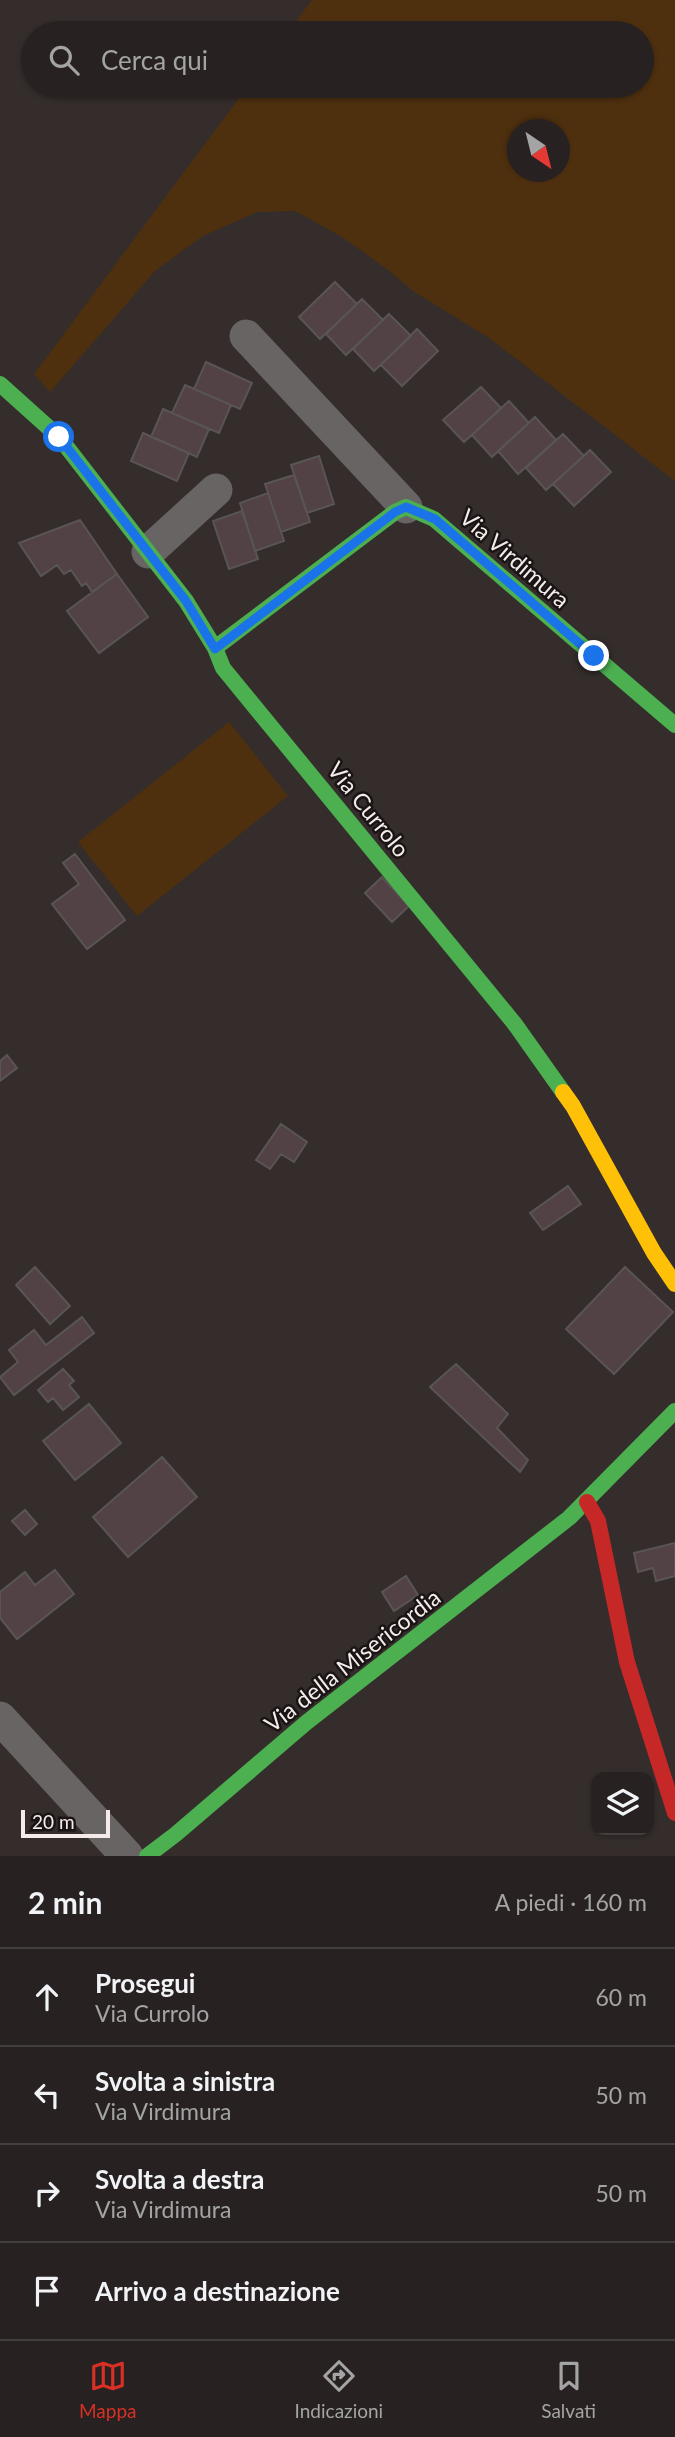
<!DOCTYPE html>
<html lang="it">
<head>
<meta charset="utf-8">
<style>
  body { margin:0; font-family:Lato,sans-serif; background:#332f2e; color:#f1f3f6 }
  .controls { position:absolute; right:21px; bottom:21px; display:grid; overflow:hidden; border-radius:14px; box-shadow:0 2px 5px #0004 }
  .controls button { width:63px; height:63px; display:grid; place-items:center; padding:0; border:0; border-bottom:2px solid #433f3f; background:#272221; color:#f1f3f6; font:35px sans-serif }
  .compass { position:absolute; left:507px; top:119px; width:63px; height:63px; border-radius:50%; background:#272221; box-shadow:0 2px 5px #0004; rotate:145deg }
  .scale { position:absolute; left:21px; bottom:18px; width:89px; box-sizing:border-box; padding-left:7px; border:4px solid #f4ebea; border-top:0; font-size:19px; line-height:24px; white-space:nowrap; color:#f4ebea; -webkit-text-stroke:5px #1a1514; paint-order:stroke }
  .stop { position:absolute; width:21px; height:21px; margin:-16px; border:5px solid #1a73e8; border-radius:50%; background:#fff }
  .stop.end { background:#1a73e8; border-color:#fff; box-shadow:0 2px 7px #0008 }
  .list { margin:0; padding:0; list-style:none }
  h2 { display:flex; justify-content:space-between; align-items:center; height:91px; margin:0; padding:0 28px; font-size:30px }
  h2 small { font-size:23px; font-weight:400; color:#a4a4a5 }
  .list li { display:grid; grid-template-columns:46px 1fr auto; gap:21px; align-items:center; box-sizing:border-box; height:98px; padding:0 28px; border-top:2px solid #433f3f }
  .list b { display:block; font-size:26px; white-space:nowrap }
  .list p { margin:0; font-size:23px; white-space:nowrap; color:#a4a4a5 }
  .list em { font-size:23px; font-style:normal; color:#a4a4a5 }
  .icon { flex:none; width:38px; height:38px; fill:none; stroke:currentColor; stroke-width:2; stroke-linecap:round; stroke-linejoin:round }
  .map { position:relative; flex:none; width:675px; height:1856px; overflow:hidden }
  .search { position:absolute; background:#272221; box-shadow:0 2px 5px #0004; left:21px; right:21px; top:21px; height:77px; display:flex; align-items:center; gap:18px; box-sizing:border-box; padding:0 24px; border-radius:38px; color:#a4a4a5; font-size:26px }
  .sheet { height:483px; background:#272221 }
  nav { display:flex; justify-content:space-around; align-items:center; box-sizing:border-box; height:98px; border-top:2px solid #433f3f; background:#272221; font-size:19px; color:#a4a4a5 }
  nav a { display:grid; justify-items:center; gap:4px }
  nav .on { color:#d93025 }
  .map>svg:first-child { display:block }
  .green { fill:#4e300f; fill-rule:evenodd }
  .building { fill:#524145; stroke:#5a5555; stroke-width:2 }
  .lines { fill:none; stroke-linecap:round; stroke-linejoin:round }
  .street { stroke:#676463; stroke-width:33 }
  .fast { stroke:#4caf50; stroke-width:16 }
  .slow { stroke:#ffc107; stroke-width:16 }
  .jam { stroke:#c62828; stroke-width:16 }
  .route { stroke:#1a73e8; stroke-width:9 }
  .labels { text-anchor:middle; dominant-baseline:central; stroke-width:5; stroke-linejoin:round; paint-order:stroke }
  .street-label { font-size:23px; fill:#f4ebea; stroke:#1a1514 }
</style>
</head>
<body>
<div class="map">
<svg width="675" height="1856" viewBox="0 0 675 1856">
  <rect width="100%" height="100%" fill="#342d2c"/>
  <!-- green -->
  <path class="green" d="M312 0H675V481L489 338 413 291 388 270 342 237 295 211 257 212 203 236 155 271 50 392 34 374 248 86H642V33H287ZM518 130H560V172H518Z
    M229 722 288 796 137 916 78 842Z"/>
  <!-- building -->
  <path class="building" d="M335 282 357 304 320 339 299 317Z
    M362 299 383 320 346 355 326 334Z
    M389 314 411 336 374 371 353 349Z
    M417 329 438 351 402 386 381 365Z
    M206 362 252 383 240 409 194 389Z
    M185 385 231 405 219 433 172 413Z
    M481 387 501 408 464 442 443 420Z
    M509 401 529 423 492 457 472 435Z
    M163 409 209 429 197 457 151 437Z
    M535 417 556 440 518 474 498 451Z
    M143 433 189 453 177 481 131 461Z
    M563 434 584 456 546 490 526 468Z
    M590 450 611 472 574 506 553 484Z
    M319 456 334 504 307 513 291 465Z
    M294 475 310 522 281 532 265 484Z
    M268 493 284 541 255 551 240 503Z
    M242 511 258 559 229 569 213 521Z
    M80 520 117 574 92 592 86 583 82 586 71 570 64 574 57 565 41 576 19 543Z
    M117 574 148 617 99 653 67 611Z
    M75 854 125 920 87 949 52 904 79 884 63 863Z
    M382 877 409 906 392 922 365 893Z
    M7 1055 17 1068 0 1081V1061Z
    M281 1124 307 1142 294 1162 281 1154 270 1169 256 1160Z
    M568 1186 581 1204 543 1230 530 1213Z
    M35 1267 70 1306 50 1324 16 1285Z
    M625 1267 673 1312 614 1374 566 1329Z
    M82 1317 94 1333 14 1395 0 1377 18 1362 9 1350 34 1330 46 1345Z
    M456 1364 508 1414 497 1428 528 1460 520 1472 430 1387Z
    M63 1369 74 1381 69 1385 79 1397 63 1410 53 1398 48 1402 38 1390Z
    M89 1404 121 1443 75 1480 43 1441Z
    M162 1457 197 1497 128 1557 93 1517Z
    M25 1510 37 1524 25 1535 12 1521Z
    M675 1543V1576L656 1581 653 1568 638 1572 634 1553Z
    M55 1570 74 1594 17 1639 0 1618V1592L25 1572 35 1585Z
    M406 1576 418 1595 394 1611 382 1592Z"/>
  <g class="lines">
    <!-- street -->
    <path class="street" d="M246 336 406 507
      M148 552 216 490
      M0 1718 127 1856"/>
    <!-- fast -->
    <path class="fast" d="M0 384 59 437 186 601 215 648 223 668 514 1023 563 1092
      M215 648 395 512 406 507 434 519 675 725
      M147 1856 176 1834 307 1722 569 1518 675 1411"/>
    <!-- slow -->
    <path class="slow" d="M563 1092 573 1106 654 1253 675 1284"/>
    <!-- jam -->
    <path class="jam" d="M587 1502 598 1521 627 1662 675 1813"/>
  </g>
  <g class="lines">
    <!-- route -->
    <path class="route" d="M59 437 186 601 215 649 395 512 406 507 435 519 594 656"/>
  </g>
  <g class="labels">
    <!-- street labels -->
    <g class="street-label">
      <text transform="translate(515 558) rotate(41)">Via Virdimura</text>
      <text transform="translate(369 809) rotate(51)">Via Currolo</text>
      <text transform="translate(352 1660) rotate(-38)">Via della Misericordia</text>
    </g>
  </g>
</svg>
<div class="controls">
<button><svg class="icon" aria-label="layers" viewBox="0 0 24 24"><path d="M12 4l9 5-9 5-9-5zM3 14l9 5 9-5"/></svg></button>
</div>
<svg class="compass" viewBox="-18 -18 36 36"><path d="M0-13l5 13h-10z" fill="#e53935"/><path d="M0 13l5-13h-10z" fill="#a4a4a5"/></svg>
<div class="scale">20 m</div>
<div class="stop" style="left:59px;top:437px"></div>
<div class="stop end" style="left:594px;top:656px"></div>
<div class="search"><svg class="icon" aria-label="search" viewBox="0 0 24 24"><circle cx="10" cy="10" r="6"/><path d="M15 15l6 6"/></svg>Cerca qui</div>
</div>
<section class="sheet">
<h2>2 min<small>A piedi · 160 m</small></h2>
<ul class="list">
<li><svg class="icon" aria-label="ahead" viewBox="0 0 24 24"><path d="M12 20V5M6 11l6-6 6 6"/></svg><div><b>Prosegui</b><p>Via Currolo</p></div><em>60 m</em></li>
<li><svg class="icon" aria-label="left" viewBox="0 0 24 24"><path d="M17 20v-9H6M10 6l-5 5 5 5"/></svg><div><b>Svolta a sinistra</b><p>Via Virdimura</p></div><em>50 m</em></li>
<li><svg class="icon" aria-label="right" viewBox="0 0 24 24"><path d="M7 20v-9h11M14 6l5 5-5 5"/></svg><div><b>Svolta a destra</b><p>Via Virdimura</p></div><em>50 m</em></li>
<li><svg class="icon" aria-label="arrive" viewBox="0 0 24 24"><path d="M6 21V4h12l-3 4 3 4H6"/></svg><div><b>Arrivo a destinazione</b></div></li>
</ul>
</section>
<nav>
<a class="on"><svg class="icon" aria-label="map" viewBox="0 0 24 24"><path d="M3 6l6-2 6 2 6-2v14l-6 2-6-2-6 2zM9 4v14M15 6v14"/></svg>Mappa</a>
<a><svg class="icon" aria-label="directions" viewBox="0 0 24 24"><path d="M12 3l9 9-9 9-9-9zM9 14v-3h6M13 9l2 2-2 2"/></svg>Indicazioni</a>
<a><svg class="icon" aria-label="saved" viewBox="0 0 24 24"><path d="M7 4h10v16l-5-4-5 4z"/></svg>Salvati</a>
</nav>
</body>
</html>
